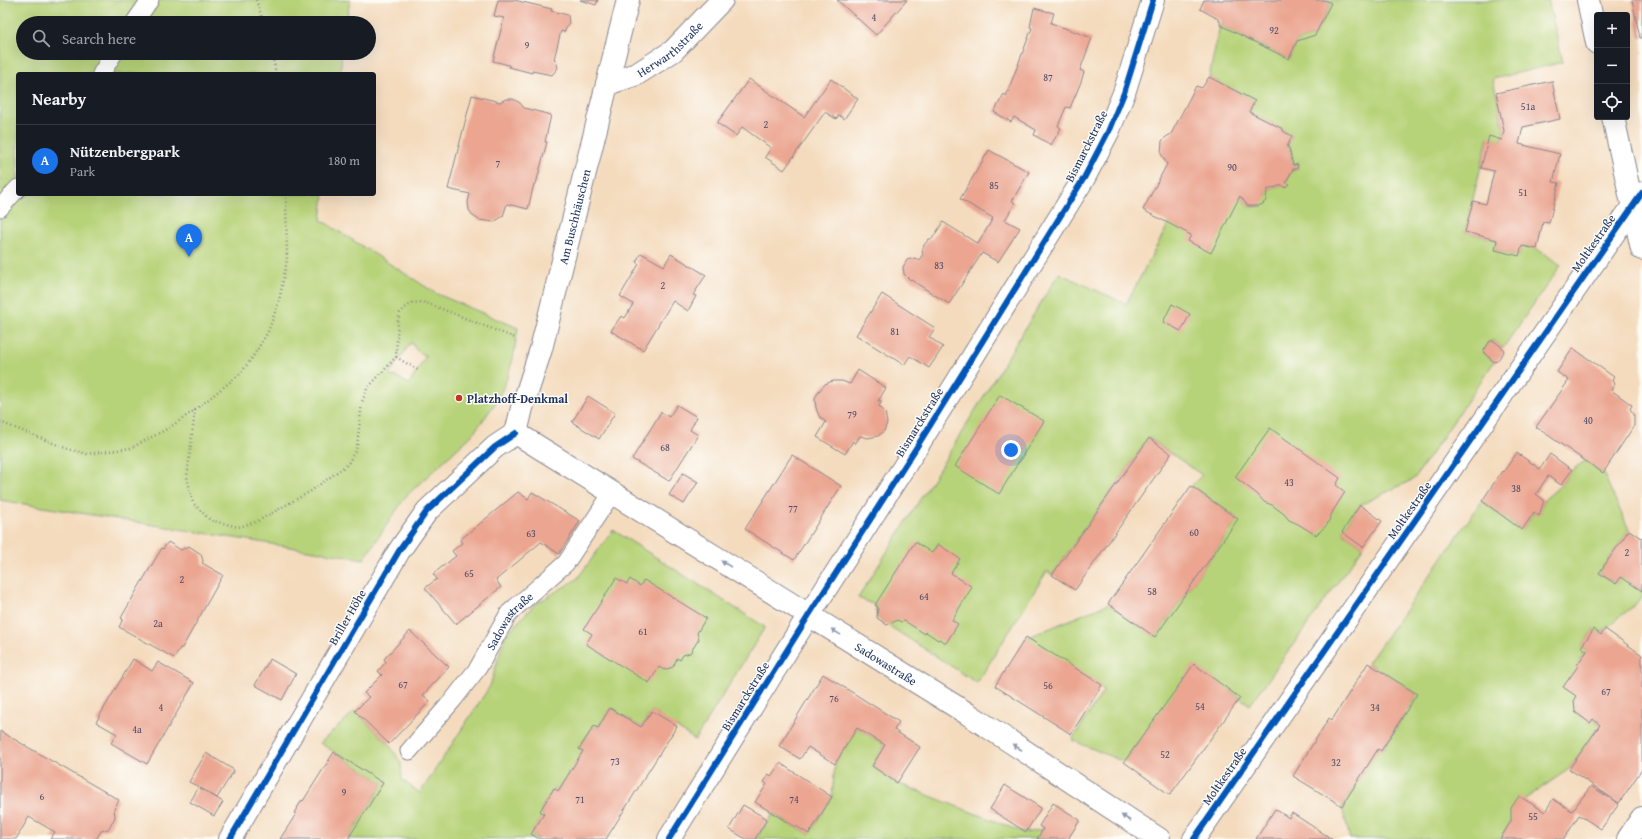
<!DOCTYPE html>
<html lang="en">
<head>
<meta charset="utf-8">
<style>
  body { margin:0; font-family:"Gentium Book Plus",serif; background:#20242c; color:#f1f3f6 }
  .controls { position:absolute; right:12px; top:12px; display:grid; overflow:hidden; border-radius:4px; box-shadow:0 4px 16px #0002 }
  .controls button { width:36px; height:36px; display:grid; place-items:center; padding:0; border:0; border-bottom:1px solid #363941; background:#171b24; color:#f1f3f6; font:20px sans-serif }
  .you { position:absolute; left:1011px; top:450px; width:14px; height:14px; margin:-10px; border:3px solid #fff; border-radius:50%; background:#1a73e8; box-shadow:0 0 0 6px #1a73e833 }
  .badge { display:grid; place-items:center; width:26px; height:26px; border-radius:50%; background:#1a73e8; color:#fff; font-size:13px; font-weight:700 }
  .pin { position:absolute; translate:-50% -33px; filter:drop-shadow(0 1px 2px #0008) }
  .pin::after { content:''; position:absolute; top:21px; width:14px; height:12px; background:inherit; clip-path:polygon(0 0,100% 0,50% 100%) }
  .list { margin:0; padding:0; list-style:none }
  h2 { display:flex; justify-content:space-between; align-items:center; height:52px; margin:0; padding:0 16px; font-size:17px }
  h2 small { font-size:13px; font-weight:400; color:#9ea1a6 }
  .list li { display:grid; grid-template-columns:26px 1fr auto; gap:12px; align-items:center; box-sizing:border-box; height:72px; padding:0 16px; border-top:1px solid #363941 }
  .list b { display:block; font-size:15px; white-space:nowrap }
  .list p { margin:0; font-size:13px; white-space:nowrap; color:#9ea1a6 }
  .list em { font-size:13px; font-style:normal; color:#9ea1a6 }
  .icon { flex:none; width:22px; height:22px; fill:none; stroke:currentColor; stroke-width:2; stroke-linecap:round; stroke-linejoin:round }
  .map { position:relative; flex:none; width:1642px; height:839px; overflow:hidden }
  .search { position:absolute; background:#171b24; box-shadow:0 4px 16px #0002; left:16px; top:16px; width:360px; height:44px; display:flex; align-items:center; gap:10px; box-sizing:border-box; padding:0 14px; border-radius:22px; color:#9ea1a6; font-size:15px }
  .panel { position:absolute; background:#171b24; box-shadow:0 4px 16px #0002; left:16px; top:72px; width:360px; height:124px; border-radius:4px }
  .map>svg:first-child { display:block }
  .green { fill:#b7d379; stroke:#69816c; fill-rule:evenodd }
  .building { fill:#eba590 }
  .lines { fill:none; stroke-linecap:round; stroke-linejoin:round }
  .service-casing { stroke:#88858e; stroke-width:19 }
  .minor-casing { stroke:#88858e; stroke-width:24 }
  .path { stroke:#88858e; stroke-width:2.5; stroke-dasharray:1 3; stroke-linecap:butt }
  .service { stroke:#fff; stroke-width:17 }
  .minor { stroke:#fff; stroke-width:22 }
  .cycleway-casing { stroke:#fdfcf7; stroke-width:8 }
  .cycleway { stroke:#0057b8; stroke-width:6 }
  .oneway { fill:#8d97ae }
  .poi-dot { fill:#c8321e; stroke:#fdfcf7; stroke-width:1.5 }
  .labels { text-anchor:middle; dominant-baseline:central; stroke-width:3; stroke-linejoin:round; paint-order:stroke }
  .number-label { font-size:10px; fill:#4f4c6a }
  .street-label { font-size:12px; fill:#1b2f5e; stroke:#fdfcf7 }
  .poi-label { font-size:12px; font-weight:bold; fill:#1b2f5e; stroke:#fdfcf7; text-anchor:start }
</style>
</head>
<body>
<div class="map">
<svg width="1642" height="839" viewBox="0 0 1642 839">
  <rect width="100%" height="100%" fill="#fdfcf7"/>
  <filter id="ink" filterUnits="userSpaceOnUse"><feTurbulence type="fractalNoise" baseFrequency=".025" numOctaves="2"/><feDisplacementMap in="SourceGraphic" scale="8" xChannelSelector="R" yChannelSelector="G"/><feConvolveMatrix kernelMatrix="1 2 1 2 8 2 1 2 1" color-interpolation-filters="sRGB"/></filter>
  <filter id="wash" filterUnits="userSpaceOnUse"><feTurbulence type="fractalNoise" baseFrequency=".012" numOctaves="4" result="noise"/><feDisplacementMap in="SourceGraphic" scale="16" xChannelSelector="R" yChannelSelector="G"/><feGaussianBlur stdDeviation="0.9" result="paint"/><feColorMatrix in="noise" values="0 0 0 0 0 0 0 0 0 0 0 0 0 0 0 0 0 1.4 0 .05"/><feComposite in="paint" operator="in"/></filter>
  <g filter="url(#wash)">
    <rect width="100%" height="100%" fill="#f4dbbe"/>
    <!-- green -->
    <path class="green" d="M0 0H350L346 23H23V53H342L340 74H18V194H324L321 220 437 294 518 328 513 359 506 381 497 401 472 435 406 496 364 559 0 500ZM411 342 416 350 426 356 409 384 399 378 389 375Z
      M1325 0H1548L1563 62 1493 79 1504 131 1502 140 1488 137 1465 232 1497 240 1495 250 1519 256 1522 246 1537 249 1561 265 1503 348 1494 341H1490L1483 352 1494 362 1414 479 1360 505 1342 532 1363 547 1250 705 1194 665 1124 762 1072 740 1104 690 1024 639 1108 604 1155 637 1238 519 1191 486 1202 475 1149 438 1052 575 1047 571 977 683 877 618 875 605 858 598 938 471 1059 273 1126 304 1169 223 1240 196 1248 206C1261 209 1267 202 1267 190L1282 185 1285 188 1288 184 1286 182 1293 169H1297L1298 164 1293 165 1289 148 1287 147 1292 136 1283 131V129L1249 112 1254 101 1209 77 1220 25 1289 59 1297 41 1315 35 1331 4Z
      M1585 461 1603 473 1629 530 1599 573 1616 584 1621 577 1642 590V599L1605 629 1601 635 1594 629 1581 647 1587 651 1577 665 1578 666 1576 696 1574 699 1575 712 1590 723 1593 719 1600 725 1569 769 1525 799 1500 839H1350L1342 807 1378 749 1382 751 1417 694 1368 663 1482 501 1522 530 1534 512 1539 515 1544 500 1561 485 1572 470Z
      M613 530 765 627 695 740 652 711 641 727 610 708 598 728 594 726 579 748 583 751 558 791 554 788 540 811 544 814 531 834 539 839H348L383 783 320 743 355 711 389 744 401 763 402 780 420 793 490 686 505 636 534 605 577 579Z
      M857 728 885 745 872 766 897 783 1025 833 1043 829 1037 839H756L773 814 795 827 796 826 809 834 832 797 835 764Z"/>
    <g id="blocks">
      <!-- building -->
      <path class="building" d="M498 0H514L552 9 551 11 568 15 569 24 564 32 561 31 554 59 556 60 558 68 552 75 532 71V73L509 67V65L493 61 504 18 494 16Z
        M580 0H598L596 5Z
        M837 0H907L876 35Z
        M1204 0H1325L1331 3 1315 35 1297 41 1289 59 1220 25V20L1200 9Z
        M1632 0H1642V38H1640Z
        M1034 8 1054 13 1051 23 1092 38 1080 70 1084 72 1081 82 1070 108 1066 107 1058 126 1061 128 1051 145 1034 135 1036 130 1014 117 1011 122 994 112 1004 94 1006 96 1032 28 1030 27Z
        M1209 77 1255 101 1249 112 1283 129V131L1292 136 1287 147 1289 148 1293 165 1298 164 1297 169H1293L1286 182 1289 184 1285 188 1282 185 1267 190 1266 200 1263 204 1258 206H1248L1240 196 1211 253 1188 241 1191 235 1143 210 1167 164 1161 154 1162 141 1166 137 1171 134 1196 86 1202 88Z
        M749 79 804 117 831 79 858 99 844 119 839 115 836 119 825 112 784 170 765 157 771 148 742 127 736 136 717 123Z
        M1552 81 1560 119 1523 127 1519 144 1560 154 1553 182 1559 183 1549 223 1543 222 1537 249 1522 246 1519 256 1495 250 1497 240 1465 232 1473 201 1486 204 1494 171 1481 168 1489 136 1502 140 1504 131 1496 93Z
        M472 95 500 102 506 99H513L520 103 524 108 551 115 545 142H547L536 184H534L528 209 507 204 503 216 494 222 479 220 473 216 469 210 468 202 470 194 448 189Z
        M989 150 1029 172 1012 201 1015 203 1005 220 1020 228 998 262 982 253 949 304 908 278 904 274 903 267 907 260 915 258 919 260 923 254 922 251 924 245 929 239H932L943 222 978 244 993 218 960 199Z
        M641 253 664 266 671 254 706 275 693 295 696 296 688 311 673 301 643 350 611 331 621 316 625 318 633 304 620 296 639 264 636 262Z
        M882 294 935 328 929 337 943 347 929 368 910 356 904 365 856 335Z
        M1172 304 1190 314 1181 331 1163 322Z
        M1490 341H1494L1503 348 1504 352 1497 361 1494 362 1483 352Z
        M1573 348 1614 377 1612 381 1615 384 1611 390 1632 405 1630 409 1634 414V426L1603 473 1536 427 1569 380 1557 372Z
        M858 370 886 388 878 401H882L879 406 885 412 887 423 884 431 878 436 868 438 860 436 855 444 853 441 845 454 817 437 826 422 819 416 816 408 815 398 819 391 825 384 833 381H842L850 384Z
        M1000 395 1044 421 999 494 955 466Z
        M588 396 615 413 599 439 572 422Z
        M677 405 697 417 690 430 698 435 669 481 632 459 661 412 669 417Z
        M1270 428 1340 478 1336 485 1345 492 1333 511 1327 525 1316 535 1298 524 1289 520 1284 514 1272 505 1264 502 1257 494 1235 477Z
        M1149 438 1171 454 1075 590 1052 575Z
        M1517 453 1540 469 1550 454 1572 470 1561 485 1548 476 1536 494 1544 500 1539 516 1534 512 1522 530 1482 501 1502 471 1503 472Z
        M792 455 841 486 794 560 745 529Z
        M683 473 698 482 684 504 669 495Z
        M1191 486 1238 519 1155 637 1108 604Z
        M518 492 528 499 532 492 580 521 559 554 541 542 496 580 501 587 456 624 425 588 437 579 433 574 456 556 452 551 462 543 460 540Z
        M1360 505 1382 521 1363 547 1342 532Z
        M1629 530 1641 538 1642 537V591L1621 577 1616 584 1599 573Z
        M168 542 181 550 189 546 201 554 203 561 202 563 223 575 182 648H180L174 658 119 627 123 619 121 618 141 583 162 548 163 549Z
        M915 542 932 553 938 544 960 559 951 573 972 587 952 620 958 624 946 643 939 639 938 640 926 632 925 634 903 620 901 622 898 620 887 625 877 618 878 607 875 605Z
        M616 578 627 584 630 579 640 586 644 580 706 618 697 633 699 639 690 653 683 655 680 660 677 658 673 667 664 670 659 667 649 683 586 644 592 634 584 629Z
        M1594 629 1601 635 1605 629 1642 655V769L1619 803 1569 769 1600 725 1593 719 1590 723 1575 712 1574 699 1576 696 1563 687 1578 666 1577 665 1587 651 1581 647Z
        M410 631 449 667 423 695 430 701 389 744 355 711 369 697 364 693 382 675 378 671 386 662 384 659Z
        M1026 637 1102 685 1071 734 995 686Z
        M133 659 152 671 158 662 194 683 147 764 111 743 117 734 96 722Z
        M270 659 296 674 282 700 255 685Z
        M1368 663 1417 694 1381 751 1378 749 1342 806 1293 776 1329 718 1332 720Z
        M1194 664 1240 698 1170 795 1124 762Z
        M823 674 899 722 894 730 920 747 897 783 872 766 885 745 857 728 835 764 808 747 800 759 779 746Z
        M610 708 641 727 652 711 677 726 606 839H539L531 834 544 814 540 811 554 788 558 791 583 751 579 749 594 726 598 728Z
        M0 731 119 800 114 809 115 817 109 829 101 831 96 839H50L55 832 29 817 16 839H0Z
        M334 752 383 783 348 839H280L296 814 294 813 302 800 303 801Z
        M206 753 234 770 217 798 200 788 223 802 214 816 190 802 199 787 189 782Z
        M780 763 832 797 809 834 796 826 795 827 755 802 767 784 764 782 769 774 771 776Z
        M1005 785 1041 808 1026 832 990 809Z
        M1591 786 1619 804 1601 829 1579 815 1564 839H1500L1511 821V808L1519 796 1545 812 1553 799 1572 811Z
        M1053 803 1080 820 1068 839H1037L1043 829 1039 826Z
        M743 805 767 819 755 839H746L729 829Z
        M1275 809 1289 818 1292 813 1332 839H1256Z"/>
    </g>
  </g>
  <g filter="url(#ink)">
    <use href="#blocks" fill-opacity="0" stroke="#88858e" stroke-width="1"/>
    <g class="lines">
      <!-- service casing -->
      <g class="service-casing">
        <g id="service">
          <path d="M134 23 150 0"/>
          <path d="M101 74 114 53"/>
          <path d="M0 208 18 188"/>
          <path id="s1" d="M409 751 453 700 478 668 509 613 566 563 612 493"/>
        </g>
      </g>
      <!-- minor casing -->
      <g class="minor-casing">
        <g id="minor">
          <path d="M1588 0 1597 43"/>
          <path id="s2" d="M607 84 637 74 673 51 722 0"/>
          <path d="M1613 117 1642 249"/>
          <path id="s3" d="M516 433 968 714 1159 839"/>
          <path id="s4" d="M516 433 522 408 541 349 628 0"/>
          <path d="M230 839 399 551 427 511 495 447 516 433"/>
          <path d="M669 839 809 615 916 448 1084 178 1108 132 1124 93 1153 0"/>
          <path d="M1194 839 1642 193"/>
          <path d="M1628 839 1642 818"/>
        </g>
      </g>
      <!-- path -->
      <path class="path" d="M256 0 264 23
        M272 53 276 74
        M396 357 418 370
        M195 410 187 477 193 503 210 520 238 527 256 522 311 491 348 464 357 447 362 402 367 389 396 357 398 321 400 313 405 308 412 303 423 302 432 305 515 338
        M0 422 68 449 87 454 131 448 169 428 195 410 240 374 252 358 268 332 279 301 287 260 286 194"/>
      <!-- service -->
      <use href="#service" class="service"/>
      <!-- minor -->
      <use href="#minor" class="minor"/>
      <!-- cycleway casing -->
      <g class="cycleway-casing">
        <path id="cycleway" d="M230 839 399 551 427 511 495 447 516 433
          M669 839 809 615 916 448 1084 178 1108 132 1124 93 1153 0
          M1194 839 1642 193"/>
      </g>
      <!-- cycleway -->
      <use href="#cycleway" class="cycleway"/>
    </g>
    <!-- one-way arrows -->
    <defs><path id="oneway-solid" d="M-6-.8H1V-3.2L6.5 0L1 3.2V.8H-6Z"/></defs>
    <g class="oneway">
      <use href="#oneway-solid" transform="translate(726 564) rotate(-148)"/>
      <use href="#oneway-solid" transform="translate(836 632) rotate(-148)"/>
      <use href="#oneway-solid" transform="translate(1017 747) rotate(-147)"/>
      <use href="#oneway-solid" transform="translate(1126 818) rotate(-147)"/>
    </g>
  </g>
  <!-- markers -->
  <circle class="poi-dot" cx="459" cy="398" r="4"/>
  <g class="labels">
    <!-- number labels -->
    <g class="number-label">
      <text x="874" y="17">4</text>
      <text x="1274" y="30">92</text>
      <text x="527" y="45">9</text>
      <text x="1048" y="77">87</text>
      <text x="1528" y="106">51a</text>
      <text x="766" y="124">2</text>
      <text x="498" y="163">7</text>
      <text x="1232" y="167">90</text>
      <text x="994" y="185">85</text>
      <text x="1523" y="192">51</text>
      <text x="939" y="265">83</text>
      <text x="663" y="285">2</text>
      <text x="895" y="331">81</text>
      <text x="852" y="414">79</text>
      <text x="1588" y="420">40</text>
      <text x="665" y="447">68</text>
      <text x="1289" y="482">43</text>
      <text x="1516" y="488">38</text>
      <text x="793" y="508">77</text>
      <text x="1194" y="532">60</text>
      <text x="531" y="533">63</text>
      <text x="1627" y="552">2</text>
      <text x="469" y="573">65</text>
      <text x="182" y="579">2</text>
      <text x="1152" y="591">58</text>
      <text x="924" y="596">64</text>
      <text x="158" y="623">2a</text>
      <text x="643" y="631">61</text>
      <text x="403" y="684">67</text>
      <text x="1048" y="685">56</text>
      <text x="1606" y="691">67</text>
      <text x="834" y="698">76</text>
      <text x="1200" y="706">54</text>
      <text x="161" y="707">4</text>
      <text x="1375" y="707">34</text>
      <text x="137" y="729">4a</text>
      <text x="1165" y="754">52</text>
      <text x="615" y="761">73</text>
      <text x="1336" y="762">32</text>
      <text x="344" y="792">9</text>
      <text x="42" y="796">6</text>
      <text x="580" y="799">71</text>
      <text x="794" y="799">74</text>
      <text x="1533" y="816">55</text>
    </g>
    <!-- street labels -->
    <g class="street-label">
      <text stroke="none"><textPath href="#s2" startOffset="73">Herwarthstraße</textPath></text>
      <text transform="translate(1086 146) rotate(-63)">Bismarckstraße</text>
      <text stroke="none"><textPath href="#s4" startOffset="224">Am Buschhäuschen</textPath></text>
      <text transform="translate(1593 243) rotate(-55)">Moltkestraße</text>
      <text transform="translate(919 422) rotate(-58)">Bismarckstraße</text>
      <text transform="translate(1409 510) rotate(-55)">Moltkestraße</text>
      <text transform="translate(347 617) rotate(-60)">Briller Höhe</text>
      <text stroke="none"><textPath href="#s1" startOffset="165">Sadowastraße</textPath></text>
      <text stroke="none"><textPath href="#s3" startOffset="436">Sadowastraße</textPath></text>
      <text transform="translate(745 696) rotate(-58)">Bismarckstraße</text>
      <text transform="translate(1224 776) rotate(-55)">Moltkestraße</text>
    </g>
    <!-- poi labels -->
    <g class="poi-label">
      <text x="467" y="398">Platzhoff-Denkmal</text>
    </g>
  </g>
</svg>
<div class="controls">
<button>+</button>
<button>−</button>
<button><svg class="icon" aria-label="locate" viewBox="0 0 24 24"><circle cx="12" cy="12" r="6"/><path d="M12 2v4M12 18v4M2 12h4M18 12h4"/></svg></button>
</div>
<div class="you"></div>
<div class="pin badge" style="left:189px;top:257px">A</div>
<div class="search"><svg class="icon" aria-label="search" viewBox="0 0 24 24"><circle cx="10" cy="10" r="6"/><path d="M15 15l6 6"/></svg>Search here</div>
<section class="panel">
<h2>Nearby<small></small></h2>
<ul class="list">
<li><span class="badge">A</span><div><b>Nützenbergpark</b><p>Park</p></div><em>180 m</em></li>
</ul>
</section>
</div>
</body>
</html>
